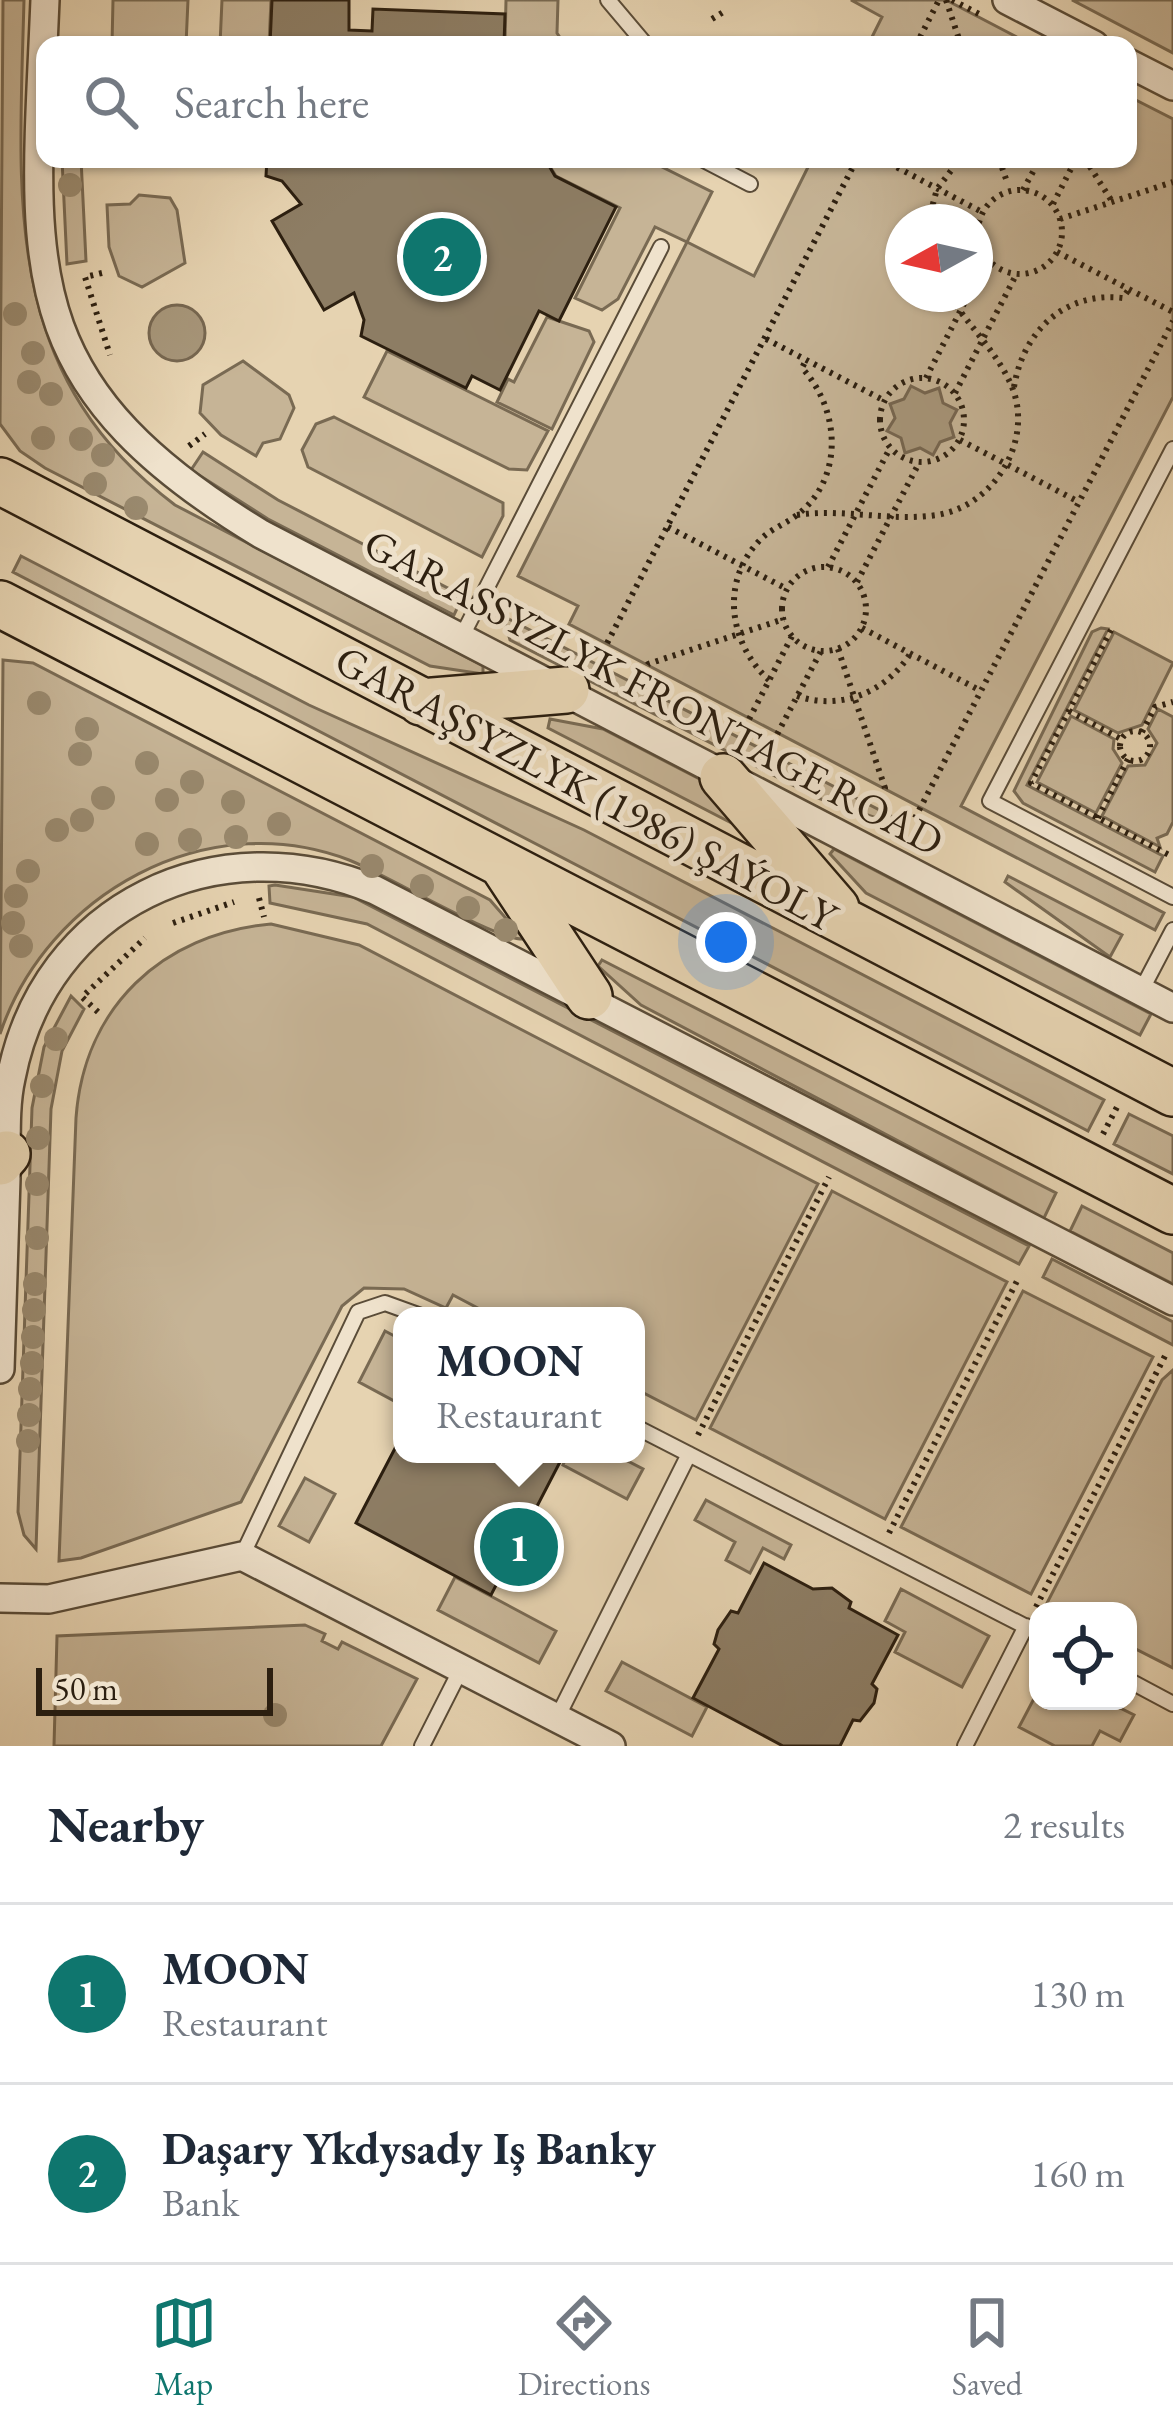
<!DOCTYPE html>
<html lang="en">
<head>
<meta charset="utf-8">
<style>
  body { margin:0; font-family:"EB Garamond",serif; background:#f6f6f7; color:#1f2937 }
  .controls { position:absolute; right:36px; bottom:36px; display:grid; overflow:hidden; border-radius:24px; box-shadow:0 3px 9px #0004 }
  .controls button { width:108px; height:108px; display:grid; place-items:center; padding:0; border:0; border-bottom:3px solid #e0e1e3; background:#fff; color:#1f2937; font:60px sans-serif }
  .compass { position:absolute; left:885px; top:204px; width:108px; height:108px; border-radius:50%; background:#fff; box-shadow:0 3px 9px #0004; rotate:262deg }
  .scale { position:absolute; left:36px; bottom:30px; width:237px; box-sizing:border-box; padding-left:12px; border:6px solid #2c1f10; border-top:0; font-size:33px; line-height:42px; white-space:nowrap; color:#2c1f10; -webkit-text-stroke:9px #efe2cc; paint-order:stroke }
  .you { position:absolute; left:726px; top:942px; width:42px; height:42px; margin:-30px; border:9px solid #fff; border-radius:50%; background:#1a73e8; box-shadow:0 0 0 18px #1a73e833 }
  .badge { display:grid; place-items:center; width:78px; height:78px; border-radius:50%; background:#0f766e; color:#fff; font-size:39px; font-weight:700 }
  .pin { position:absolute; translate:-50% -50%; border:6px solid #fff; box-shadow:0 3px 12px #0006 }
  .popup { position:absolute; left:393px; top:1307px; width:252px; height:156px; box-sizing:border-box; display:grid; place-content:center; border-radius:24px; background:#fff; filter:drop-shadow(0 3px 9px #0005); font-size:39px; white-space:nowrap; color:#747a83 }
  .popup b { font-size:45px; color:#1f2937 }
  .popup::after { content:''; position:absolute; left:50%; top:100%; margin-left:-24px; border:24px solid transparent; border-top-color:#fff }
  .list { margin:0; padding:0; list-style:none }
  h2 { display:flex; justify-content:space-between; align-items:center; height:156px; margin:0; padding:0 48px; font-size:51px }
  h2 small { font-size:39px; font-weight:400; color:#747a83 }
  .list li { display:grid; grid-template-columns:78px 1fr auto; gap:36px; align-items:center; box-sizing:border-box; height:180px; padding:0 48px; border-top:3px solid #e0e1e3 }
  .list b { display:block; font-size:45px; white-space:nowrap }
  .list p { margin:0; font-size:39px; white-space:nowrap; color:#747a83 }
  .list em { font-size:39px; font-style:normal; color:#747a83 }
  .icon { flex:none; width:66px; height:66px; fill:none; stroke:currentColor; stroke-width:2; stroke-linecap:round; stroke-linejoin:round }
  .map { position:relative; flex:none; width:1173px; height:1746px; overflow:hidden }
  .search { position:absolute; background:#fff; box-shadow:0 3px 9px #0004; left:36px; right:36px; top:36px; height:132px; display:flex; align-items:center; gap:30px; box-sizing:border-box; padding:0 42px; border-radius:24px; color:#747a83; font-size:45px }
  .sheet { height:516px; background:#fff }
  nav { display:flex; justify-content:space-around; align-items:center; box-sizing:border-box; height:168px; border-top:3px solid #e0e1e3; background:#fff; font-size:33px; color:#747a83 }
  nav a { display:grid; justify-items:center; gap:6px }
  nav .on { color:#0f766e }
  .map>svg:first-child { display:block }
  .green { fill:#c6b496; stroke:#796a53; stroke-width:3; fill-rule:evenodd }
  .water { fill:#a7967a; stroke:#766650; stroke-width:3 }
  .building { fill:#8d7d64; stroke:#2c1f10; stroke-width:3 }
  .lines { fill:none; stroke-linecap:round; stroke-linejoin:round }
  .lane-casing { stroke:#5a4c38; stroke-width:18 }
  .street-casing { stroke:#5a4c38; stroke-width:32 }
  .primary-casing { stroke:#2c1f10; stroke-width:50 }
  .path { stroke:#2c1f10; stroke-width:6; stroke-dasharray:3 6; stroke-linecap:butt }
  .lane { stroke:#efe2cc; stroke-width:14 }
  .street { stroke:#efe2cc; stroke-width:27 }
  .primary { stroke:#e6d3b1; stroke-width:45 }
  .tree { fill:#99896e }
  .labels { text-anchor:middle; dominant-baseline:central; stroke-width:10; stroke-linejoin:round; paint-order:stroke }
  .street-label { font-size:42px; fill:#2c1f10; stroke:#efe2cc }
</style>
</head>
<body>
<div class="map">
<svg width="1173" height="1746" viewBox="0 0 1173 1746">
  <rect width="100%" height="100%" fill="#e6d3b1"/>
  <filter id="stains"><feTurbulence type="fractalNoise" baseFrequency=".00167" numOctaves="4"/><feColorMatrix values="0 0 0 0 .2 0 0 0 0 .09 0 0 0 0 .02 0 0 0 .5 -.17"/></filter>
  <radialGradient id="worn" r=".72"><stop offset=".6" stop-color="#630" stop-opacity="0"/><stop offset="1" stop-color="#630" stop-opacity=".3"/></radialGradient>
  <!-- green -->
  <path class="green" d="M3 0H24C19 198 0 373 175 505L483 666V674L430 666 45 468 20 451 0 424Z
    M113 0H188L186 45H112Z
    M222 0H271L269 45H220Z
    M506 0H558L557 33 565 45H505Z
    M851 0H946L1032 45H868L882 17Z
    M1072 0H1173V53Z
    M1128 96 1173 119V397L961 806 1164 913 1155 930 569 624 578 606 518 576 687 242 754 276 812 159H1128ZM903 222H975V294H903Z
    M62 159H81L86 261 67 264Z
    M545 159H646L712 192 687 242 655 227 618 299 602 310 575 298 620 208 556 176Z
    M139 195 170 198 177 210 185 263 142 287 119 276 109 247 107 205 130 204Z
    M547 317 589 331 594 342 552 429 497 402 508 379 514 382Z
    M387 351 548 431 527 470 509 469 364 397Z
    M243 361 289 395 294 408 280 439 263 443 256 456 221 435 200 413 203 385Z
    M334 417 503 503V516L482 557 308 467 302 450 316 424Z
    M203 452 278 500 463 596 454 615 268 519 191 470Z
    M21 556 309 705 584 830 1104 1100 1088 1131 13 572Z
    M503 616 891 816 888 822 818 798 510 640Z
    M1101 628 1108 629 1027 785 1163 856 1155 872 1023 803 1014 791 1092 632Z
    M1114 632 1173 663 1142 725 1118 733 1074 710Z
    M3 660 33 663 490 900 524 939C499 942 383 873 349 860 206 805 47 894 0 1034Z
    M1158 709 1173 717V822L1167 834 1157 838 1160 847 1102 816 1128 766 1145 765 1157 743 1148 729Z
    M1071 716 1114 739 1113 749 1122 763 1096 813 1037 782Z
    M550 719 603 729 713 786 743 829 548 728Z
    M834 849 1151 1014 1140 1035 866 893 830 854Z
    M1008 876 1122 935 1110 957 1005 882Z
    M275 885 353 897 1029 1246 1019 1264 367 924 270 903 269 886Z
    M271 924 359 945 818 1184 696 1420 636 1389V1316H493L453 1295 446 1308 404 1289 364 1288 342 1306 241 1502 81 1558 59 1561 76 1118C84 1007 162 934 271 924Z
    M602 960 1056 1193 1044 1218 641 1005 598 966Z
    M71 996 84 1009 62 1051 51 1109 36 1549 24 1535 18 1512 32 1108 44 1047Z
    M1129 1114 1173 1136V1174L1114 1144Z
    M832 1191 1007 1282 885 1519 710 1428Z
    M1082 1206 1173 1253V1284L1070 1231Z
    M1052 1259 1173 1322V1345L1043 1277Z
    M1023 1291 1153 1357 1031 1594 901 1527Z
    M385 1331 402 1340 398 1403 359 1382Z
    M1173 1370V1668L1128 1645V1611H1063L1047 1603 1162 1380Z
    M559 1454H614L643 1469 627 1499 563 1465 566 1458Z
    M305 1478 335 1494 309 1542 279 1526Z
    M706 1500 791 1545 784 1559 763 1548 750 1573 726 1560 735 1542 695 1520Z
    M455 1577 556 1631 539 1663 438 1610Z
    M901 1589 989 1636 962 1687 895 1652 905 1632 885 1621Z
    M305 1625 325 1634 322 1641 338 1649 342 1642 417 1679 381 1746H54L57 1636Z
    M622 1662 707 1707 692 1736 606 1691Z
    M1038 1691V1701H1106L1134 1715 1120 1741 1100 1731 1092 1746H1055L1019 1727Z"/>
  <!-- water -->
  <path class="water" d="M149 333a28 28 0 1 1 56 0a28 28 0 1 1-56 0Z
    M911 386 925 393 939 388 943 403 957 410 950 423 954 437 940 442 933 455 920 448 905 453 901 438 887 431 895 418 890 404 904 399Z"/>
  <!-- building -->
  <path class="building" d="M272 0H349V30L372 31 373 9 505 14 504 45H270Z
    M267 159H545L555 176 616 207 559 321 539 311 500 390 472 376 466 388 361 336 364 320 354 293 324 310 272 221 301 204 282 181 266 176Z
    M402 1435V1454H551L561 1460 491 1595 356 1523Z
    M764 1563 813 1589 832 1588 851 1602 849 1608 898 1635 872 1684 877 1689 874 1703 860 1721 853 1720 840 1746H783L693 1698 719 1649 714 1644 718 1630 731 1611 738 1613Z"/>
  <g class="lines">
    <!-- lane casing -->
    <g class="lane-casing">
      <path id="lane" d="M608 0 646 45
        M702 159 750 184
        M1173 449 990 801 1173 897
        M461 638 661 247
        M1141 991 1173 930
        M636 1427 1038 1633
        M242 1556 358 1312 385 1303 421 1316
        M1128 1680 1173 1704
        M557 1718 689 1454
        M422 1746 461 1669
        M965 1746 1026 1626"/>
    </g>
    <!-- street casing -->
    <g class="street-casing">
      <path id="street" d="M45 0C34 266 9 381 261 534L1173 1008
        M1007 0 1094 45
        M1128 63 1173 86
        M0 1369C2 1305 4 1241 6 1178 7 1145 4 1109 11 1078 44 904 218 824 375 890L1173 1301
        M0 1598 49 1599 242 1556 611 1746"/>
    </g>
    <!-- primary casing -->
    <g class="primary-casing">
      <path id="primary" d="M0 481 1173 1093
        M0 604 1173 1211
        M421 702 566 690
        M723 777 836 908
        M504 867 589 996
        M0 1162 7 1154"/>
    </g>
    <!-- path -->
    <path class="path" d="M946 0 961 45
      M952 0 981 15
      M712 19 725 11
      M916 45 939 0
      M881 159 982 212
      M999 159 1006 179
      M1085 159 1113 203
      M1023 190 1040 159
      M978 232a42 42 0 1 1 84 0a42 42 0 1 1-84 0Z
      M1053 204 1076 159
      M1060 219 1173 182
      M928 222 937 189 960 159
      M1057 252 1173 312
      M102 273 85 277 110 355
      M975 283 988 259
      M766 339 885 401
      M926 378 969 294
      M880 420a42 42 0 1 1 84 0a42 42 0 1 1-84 0Z
      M1014 387C1023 332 1064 291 1123 298L1129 289
      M955 393 1016 275
      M960 440 1079 502
      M189 446 205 434
      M797 515C843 508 891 522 937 515 994 506 1034 441 1012 387 998 353 968 325 948 294
      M668 527 787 589
      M828 567 890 448
      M782 609a42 42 0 1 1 84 0a42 42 0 1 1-84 0Z
      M857 582 919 463
      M862 628 981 691
      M1111 630 1031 783 1173 857
      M838 649 885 788 879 799
      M603 651 857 159
      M642 672 648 664 784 619
      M769 680C729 644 720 582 759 541 770 529 784 525 797 515 845 478 840 409 802 368L806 360
      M797 696C841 711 886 692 910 654
      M1069 711 1121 739
      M745 727 792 636
      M1120 746a15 15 0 1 1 30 0a15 15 0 1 1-30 0Z
      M1142 732 1155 707 1173 702
      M773 742 821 651
      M915 818 1173 321
      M1098 818 1128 759
      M259 898 264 917
      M173 923 234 902
      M98 1012 82 997 145 938
      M1103 1134 1117 1107
      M698 1435 829 1177
      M889 1533 1018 1279
      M1036 1607 1166 1354"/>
    <!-- lane -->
    <use href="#lane" class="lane"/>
    <!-- street -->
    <use href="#street" class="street"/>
    <!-- primary -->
    <use href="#primary" class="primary"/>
  </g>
  <!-- trees -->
  <g class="tree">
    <circle cx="70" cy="185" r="12"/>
    <circle cx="15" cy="314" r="12"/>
    <circle cx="33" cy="353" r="12"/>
    <circle cx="29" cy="382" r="12"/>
    <circle cx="51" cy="394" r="12"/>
    <circle cx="43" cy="438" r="12"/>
    <circle cx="81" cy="439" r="12"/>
    <circle cx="103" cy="455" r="12"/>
    <circle cx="95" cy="484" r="12"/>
    <circle cx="136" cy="508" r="12"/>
    <circle cx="39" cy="703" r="12"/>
    <circle cx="87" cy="729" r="12"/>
    <circle cx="80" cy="754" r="12"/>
    <circle cx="147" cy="763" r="12"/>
    <circle cx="192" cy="782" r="12"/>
    <circle cx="103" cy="798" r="12"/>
    <circle cx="167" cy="800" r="12"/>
    <circle cx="233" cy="802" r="12"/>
    <circle cx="82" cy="820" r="12"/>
    <circle cx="279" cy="824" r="12"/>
    <circle cx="57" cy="830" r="12"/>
    <circle cx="236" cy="837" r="12"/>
    <circle cx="190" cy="840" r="12"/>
    <circle cx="147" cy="844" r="12"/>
    <circle cx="372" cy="866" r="12"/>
    <circle cx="28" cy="871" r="12"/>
    <circle cx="422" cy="886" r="12"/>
    <circle cx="16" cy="896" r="12"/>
    <circle cx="468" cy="908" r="12"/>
    <circle cx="13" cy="923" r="12"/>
    <circle cx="506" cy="930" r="12"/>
    <circle cx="21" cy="946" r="12"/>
    <circle cx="56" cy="1039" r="12"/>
    <circle cx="42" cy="1086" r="12"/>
    <circle cx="38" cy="1138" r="12"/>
    <circle cx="37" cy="1184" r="12"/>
    <circle cx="37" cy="1238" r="12"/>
    <circle cx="35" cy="1284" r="12"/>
    <circle cx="34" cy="1310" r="12"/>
    <circle cx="33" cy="1337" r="12"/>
    <circle cx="32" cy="1363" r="12"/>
    <circle cx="30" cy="1389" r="12"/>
    <circle cx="29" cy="1415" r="12"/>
    <circle cx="28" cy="1441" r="12"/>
    <circle cx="275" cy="1715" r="12"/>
  </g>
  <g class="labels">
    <!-- street labels -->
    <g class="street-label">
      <text transform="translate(654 692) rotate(28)">GARASSYZLYK FRONTAGE ROAD</text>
      <text transform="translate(586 788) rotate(28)">GARAŞSYZLYK (1986) ŞAÝOLY</text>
    </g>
  </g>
  <rect width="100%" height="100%" filter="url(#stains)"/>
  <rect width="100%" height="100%" fill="url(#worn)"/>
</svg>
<div class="controls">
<button><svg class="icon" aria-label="locate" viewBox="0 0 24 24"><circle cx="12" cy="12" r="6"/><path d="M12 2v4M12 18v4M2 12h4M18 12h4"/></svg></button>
</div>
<svg class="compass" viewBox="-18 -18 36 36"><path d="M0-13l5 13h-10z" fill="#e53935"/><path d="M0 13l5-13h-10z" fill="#747a83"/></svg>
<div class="scale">50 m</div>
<div class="you"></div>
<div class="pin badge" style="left:519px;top:1547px">1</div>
<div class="popup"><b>MOON</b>Restaurant</div>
<div class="pin badge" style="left:442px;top:257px">2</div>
<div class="search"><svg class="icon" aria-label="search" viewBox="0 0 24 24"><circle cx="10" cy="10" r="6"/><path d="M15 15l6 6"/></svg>Search here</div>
</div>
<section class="sheet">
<h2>Nearby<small>2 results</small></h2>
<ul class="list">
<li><span class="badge">1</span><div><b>MOON</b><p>Restaurant</p></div><em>130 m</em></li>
<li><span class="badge">2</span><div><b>Daşary Ykdysady Iş Banky</b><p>Bank</p></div><em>160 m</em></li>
</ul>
</section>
<nav>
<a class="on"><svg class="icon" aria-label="map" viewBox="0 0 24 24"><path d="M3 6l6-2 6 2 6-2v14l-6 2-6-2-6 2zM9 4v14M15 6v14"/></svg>Map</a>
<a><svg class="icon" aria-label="directions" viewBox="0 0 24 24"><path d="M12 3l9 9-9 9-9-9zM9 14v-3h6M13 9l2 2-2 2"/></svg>Directions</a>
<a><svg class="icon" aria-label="saved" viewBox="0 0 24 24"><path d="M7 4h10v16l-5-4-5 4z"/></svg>Saved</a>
</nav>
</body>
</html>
